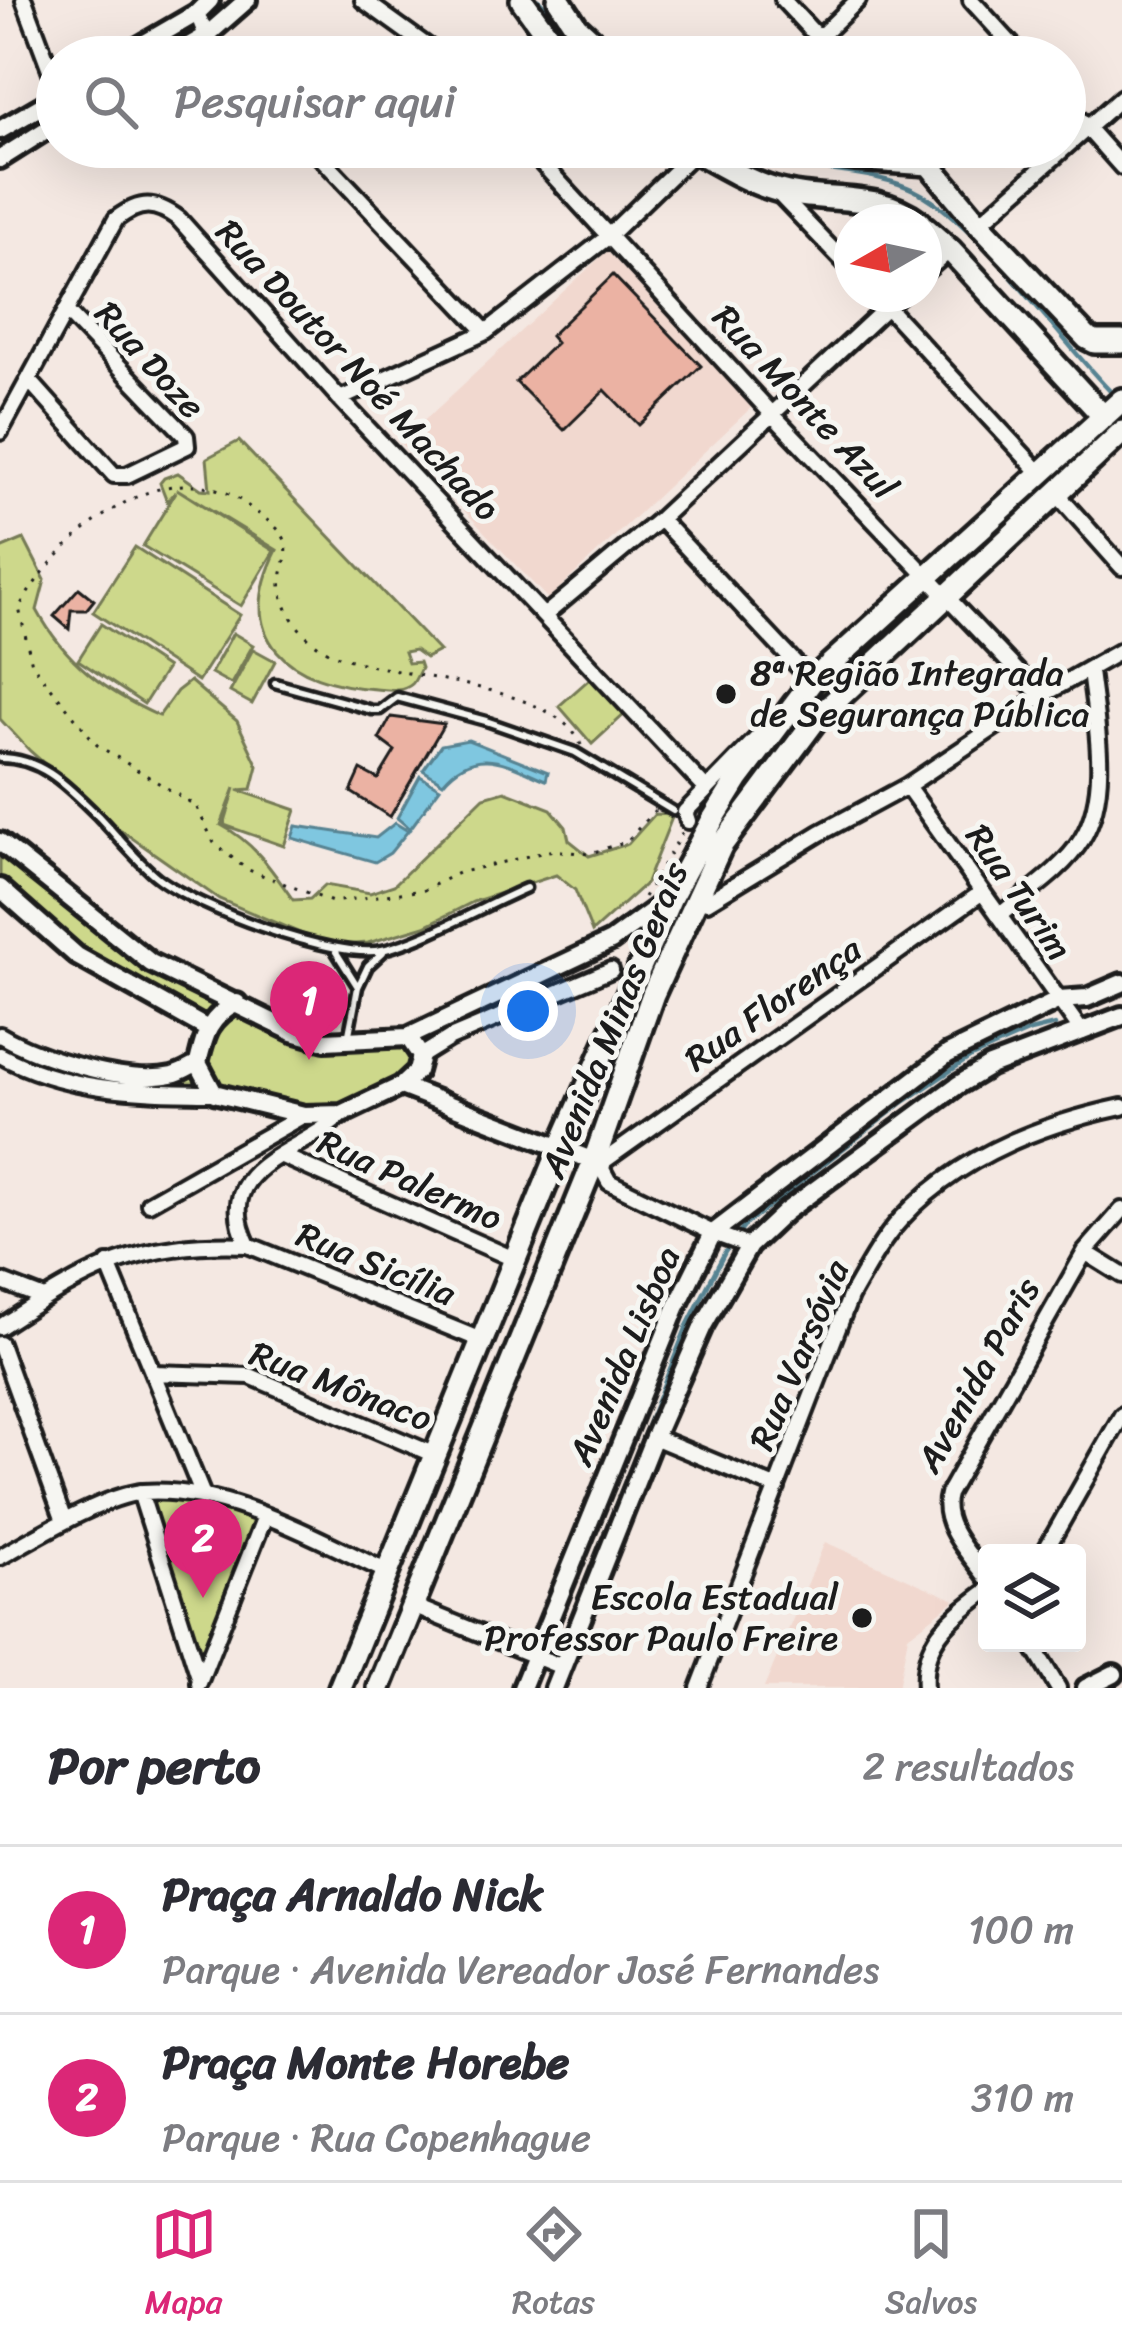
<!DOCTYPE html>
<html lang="pt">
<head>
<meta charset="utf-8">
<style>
  body { margin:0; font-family:Sriracha,sans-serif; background:#f7f7f7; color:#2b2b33 }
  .controls { position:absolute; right:36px; bottom:36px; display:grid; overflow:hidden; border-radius:12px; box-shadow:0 12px 48px #0002 }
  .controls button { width:108px; height:108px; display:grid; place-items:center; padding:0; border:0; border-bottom:3px solid #e1e1e2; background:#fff; color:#2b2b33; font:60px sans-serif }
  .compass { position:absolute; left:834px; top:204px; width:108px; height:108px; border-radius:50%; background:#fff; box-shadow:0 12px 48px #0002; rotate:261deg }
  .you { position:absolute; left:528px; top:1011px; width:42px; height:42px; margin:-30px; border:9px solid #fff; border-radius:50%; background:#1a73e8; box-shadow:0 0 0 18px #1a73e833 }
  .badge { display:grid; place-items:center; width:78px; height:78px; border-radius:50%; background:#db2777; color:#fff; font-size:39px; font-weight:700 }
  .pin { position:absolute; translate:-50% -99px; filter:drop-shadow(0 3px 6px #0008) }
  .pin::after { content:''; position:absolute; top:63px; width:42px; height:36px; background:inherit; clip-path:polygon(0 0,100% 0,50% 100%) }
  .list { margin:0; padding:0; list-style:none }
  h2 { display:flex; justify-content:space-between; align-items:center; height:156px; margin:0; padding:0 48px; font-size:51px }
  h2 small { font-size:39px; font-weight:400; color:#7c7c81 }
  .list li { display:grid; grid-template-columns:78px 1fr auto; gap:36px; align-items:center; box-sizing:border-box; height:168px; padding:0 48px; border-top:3px solid #e1e1e2 }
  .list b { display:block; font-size:45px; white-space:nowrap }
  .list p { margin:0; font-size:39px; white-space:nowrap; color:#7c7c81 }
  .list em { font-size:39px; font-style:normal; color:#7c7c81 }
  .icon { flex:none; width:66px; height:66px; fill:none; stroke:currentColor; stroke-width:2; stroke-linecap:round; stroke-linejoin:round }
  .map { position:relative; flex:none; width:1122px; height:1688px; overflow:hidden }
  .search { position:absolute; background:#fff; box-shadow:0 12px 48px #0002; left:36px; right:36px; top:36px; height:132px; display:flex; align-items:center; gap:30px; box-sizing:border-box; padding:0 42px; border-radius:66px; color:#7c7c81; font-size:45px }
  .sheet { height:492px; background:#fff }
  nav { display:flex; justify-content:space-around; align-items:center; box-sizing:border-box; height:168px; border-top:3px solid #e1e1e2; background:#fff; font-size:33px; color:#7c7c81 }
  nav a { display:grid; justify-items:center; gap:6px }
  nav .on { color:#db2777 }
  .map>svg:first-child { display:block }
  .built { fill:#f1d8cf }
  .green { fill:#cdd88b; stroke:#747a54; stroke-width:3 }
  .water { fill:#7fc7e0; stroke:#578392; stroke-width:3 }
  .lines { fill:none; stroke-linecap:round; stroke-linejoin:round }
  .stream { stroke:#578392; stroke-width:4.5 }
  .building { fill:#ebb2a3; stroke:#1c1c1c; stroke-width:3 }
  .service-casing { stroke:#1c1c1c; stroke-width:15 }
  .minor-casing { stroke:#1c1c1c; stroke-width:22 }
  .tertiary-casing { stroke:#1c1c1c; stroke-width:26 }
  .primary-casing { stroke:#1c1c1c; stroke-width:30 }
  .path { stroke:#1c1c1c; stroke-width:3; stroke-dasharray:3 9; stroke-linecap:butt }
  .service { stroke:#f6f6f2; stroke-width:6 }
  .minor { stroke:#f6f6f2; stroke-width:14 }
  .tertiary { stroke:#f6f6f2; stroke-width:16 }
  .primary { stroke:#f6f6f2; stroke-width:21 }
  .poi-dot { fill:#1c1c1c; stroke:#f6f6f2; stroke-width:4.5 }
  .labels { text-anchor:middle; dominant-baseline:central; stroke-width:10; stroke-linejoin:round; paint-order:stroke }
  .street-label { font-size:36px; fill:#1c1c1c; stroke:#f6f6f2 }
  .poi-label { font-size:36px; fill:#1c1c1c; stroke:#f6f6f2; text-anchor:start }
</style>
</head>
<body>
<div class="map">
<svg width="1122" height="1688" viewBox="0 0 1122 1688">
  <rect width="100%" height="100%" fill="#f4e8e2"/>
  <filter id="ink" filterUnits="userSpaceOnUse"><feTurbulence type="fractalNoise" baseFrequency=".00833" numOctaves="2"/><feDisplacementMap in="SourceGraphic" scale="24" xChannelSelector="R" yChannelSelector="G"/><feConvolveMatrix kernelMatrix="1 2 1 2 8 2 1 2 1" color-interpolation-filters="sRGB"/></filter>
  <g filter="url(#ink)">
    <!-- built -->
    <path class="built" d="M607 251 753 406 548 599 400 443Z
      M825 1542 955 1600 908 1636 898 1688H764Z"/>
    <!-- green -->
    <path class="green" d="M1095 434 1101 442 953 579 949 577 948 571Z
      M239 441 439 651 426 658 415 650 404 652 408 663 419 662 421 668C420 670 414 683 412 684 402 693 388 690 376 689 289 684 232 639 277 550L177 489 274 551 241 606 143 546 176 492 167 501 160 483 164 478 178 473 201 489 210 490 207 458Z
      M24 539 45 580 37 610C65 662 106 692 159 716L177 691 190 681 237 721 258 766 252 789 238 790 296 810 284 846 224 825 235 788 221 825C255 843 272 870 293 900L310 899 325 885 370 893 394 885 484 797 505 791 551 809 566 827 569 840 589 856 628 844 655 814 673 815 646 883 592 932 575 890 556 875 473 902 425 926 368 943 342 945 307 936 219 899 118 828 30 751 0 719V549Z
      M135 547 240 615 198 681 93 612Z
      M931 590 935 596 782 748 844 664Z
      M101 624 167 668 144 704 78 660Z
      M233 633 253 645 231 684 211 673Z
      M253 649 275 661 252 704 230 692Z
      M594 675 627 712 592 744 559 706Z
      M0 842 151 963 293 1032 408 1037 416 1071 342 1114 214 1093 120 1091 0 1055V1035L10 1042 140 1075 198 1063 206 1028 77 956 0 888Z
      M141 1492 204 1498 265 1516 200 1680Z"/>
    <!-- water -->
    <path class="water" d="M468 740 548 772 546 780C505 763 476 744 443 783L423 770 441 745Z
      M420 776 440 788 410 829 397 818Z
      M395 823 408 831 390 853 375 862 292 838 296 826 376 838Z"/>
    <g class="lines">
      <!-- stream -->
      <path class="stream" d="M539 0 585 57
        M737 147C789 174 852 165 907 187 972 212 1060 342 1114 395
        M543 1688 687 1326 725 1252 747 1223 901 1104 971 1057 1030 1031 1055 1025"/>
    </g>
    <!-- building -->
    <path class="building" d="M613 275 701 366 639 425 605 390 564 430 516 382 556 343 550 336Z
      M79 588 94 600 86 610H71L69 629 54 616Z
      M391 717 444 724 390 817 351 792 361 770 378 779 395 751 379 739Z"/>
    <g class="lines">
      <!-- service casing -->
      <g class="service-casing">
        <path id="service" d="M275 683 372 710H380L397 697 486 721 575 752 673 811
          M0 758C43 758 69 788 99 817 118 837 136 860 157 877 195 907 334 960 382 950 421 942 486 905 526 888
          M336 952 358 987 348 1039
          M358 987 368 966 383 952"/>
      </g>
      <!-- minor casing -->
      <g class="minor-casing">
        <path id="minor" d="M24 0 57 88
          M363 0 442 57
          M783 0 836 57
          M971 0 1023 57
          M197 13 206 36 226 57
          M799 57 858 0
          M1065 103 1122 167
          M311 147 486 332
          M527 147 773 415 1041 696
          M779 194 852 270
          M979 224 1122 97
          M924 273 950 250
          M875 294 1041 474
          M29 380 114 475H127L187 446 186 436 66 311
          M340 399 486 332 604 240 696 151
          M0 432 116 219C140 201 155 201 179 219L340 399 707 790
          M1057 494 1122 567
          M660 519 812 681
          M545 615 660 519 901 294
          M907 786 1082 1032
          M688 821 685 812 761 734
          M707 902 820 833 907 786 1041 696 1122 650
          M999 916C1026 893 1063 870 1082 839 1111 791 1096 723 1090 671
          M0 1035C39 1058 128 1085 172 1075 181 1073 190 1067 198 1063
          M0 1055C66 1092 141 1092 214 1093
          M421 1056 450 1038 611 970
          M280 1155 516 1260
          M149 1203 304 1115
          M248 1245C209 1165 300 1155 342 1114
          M749 1246 713 1233 609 1182 602 1169 604 1161 981 893
          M1085 1252 1122 1275
          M108 1264 204 1498
          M0 1281 44 1298
          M0 1327C90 1268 137 1241 248 1245L481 1340
          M0 1344 64 1521
          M153 1373 250 1376 435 1455
          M654 1437 777 1488
          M140 1492 200 1680
          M1044 1553 1122 1415
          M0 1557C34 1538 105 1495 143 1492 227 1486 314 1538 388 1572
          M987 1578C970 1554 939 1525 948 1494L1085 1252 1122 1210
          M413 1606 562 1667
          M1031 1643 1058 1688
          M199 1683 265 1516
          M699 1688 850 1297C865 1271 880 1242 901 1219 958 1157 1042 1124 1122 1107
          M925 1688C921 1639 952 1618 987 1591"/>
      </g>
      <!-- tertiary casing -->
      <g class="tertiary-casing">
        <path id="tertiary" d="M121 57 197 13 210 0
          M170 57 206 36 247 0
          M0 130 57 97
          M0 159 57 123
          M0 842 151 963 293 1032 325 1041 408 1037 611 941 670 898
          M0 888 77 956 206 1028
          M237 1003C209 1017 205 1034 198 1063L214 1093 304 1115 342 1114 401 1086 417 1071 421 1056 408 1037
          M401 1086 594 1161
          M522 1688 676 1308 713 1233 948 1054 1059 1000 1087 998 1122 983
          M554 1688 654 1437 703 1326 749 1246 785 1212 958 1085 990 1066 1122 1016
          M1086 1688 1114 1674"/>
      </g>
      <!-- primary casing -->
      <g class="primary-casing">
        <path id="primary" d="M522 0 563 57
          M559 0 576 26 610 57
          M688 147C715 162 744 180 773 189 822 205 875 189 919 222
          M773 147 855 159 929 164 979 224 1087 338 1095 342H1122
          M924 227 950 250 1104 417
          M340 1688 560 1149 671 897 712 821 738 779 812 681 1122 400
          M379 1688 594 1161 653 994 721 846 816 719 1122 432"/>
      </g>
      <!-- path -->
      <path class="path" d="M581 745C555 681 388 680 329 652 303 639 279 609 281 580 282 564 292 552 283 536 277 525 259 515 248 506 168 442 58 537 19 608L32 664 97 745 196 806 214 843 246 869 332 902 424 890 458 873 553 850 588 854 627 841 655 810
        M644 897 682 833"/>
      <!-- service -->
      <use href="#service" class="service"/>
      <!-- minor -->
      <use href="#minor" class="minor"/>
      <!-- tertiary -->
      <use href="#tertiary" class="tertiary"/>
      <!-- primary -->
      <use href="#primary" class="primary"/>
    </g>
  </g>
  <!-- markers -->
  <g class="poi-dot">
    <circle cx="726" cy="694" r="12"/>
    <circle cx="862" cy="1618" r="12"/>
  </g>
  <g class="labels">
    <!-- street labels -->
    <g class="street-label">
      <text transform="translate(150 360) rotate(48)">Rua Doze</text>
      <text transform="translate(358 370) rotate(47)">Rua Doutor Noé Machado</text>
      <text transform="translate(805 402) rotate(47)">Rua Monte Azul</text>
      <text transform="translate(1019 892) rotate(55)">Rua Turim</text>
      <text transform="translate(773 1004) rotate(-35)">Rua Florença</text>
      <text transform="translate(614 1020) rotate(-68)">Avenida Minas Gerais</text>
      <text transform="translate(410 1180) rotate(24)">Rua Palermo</text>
      <text transform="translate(376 1264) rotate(22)">Rua Sicília</text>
      <text transform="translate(799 1355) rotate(-67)">Rua Varsóvia</text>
      <text transform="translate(624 1356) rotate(-67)">Avenida Lisboa</text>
      <text transform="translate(978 1375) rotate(-61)">Avenida Paris</text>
      <text transform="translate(341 1386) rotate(21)">Rua Mônaco</text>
    </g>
    <!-- poi labels -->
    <g class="poi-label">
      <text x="750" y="673">8ª Região Integrada<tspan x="750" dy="41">de Segurança Pública</tspan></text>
      <text x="838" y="1597" text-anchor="end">Escola Estadual<tspan x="838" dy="41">Professor Paulo Freire</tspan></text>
    </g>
  </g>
</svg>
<div class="controls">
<button><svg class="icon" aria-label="layers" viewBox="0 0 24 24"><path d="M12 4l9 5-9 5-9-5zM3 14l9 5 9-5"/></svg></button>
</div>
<svg class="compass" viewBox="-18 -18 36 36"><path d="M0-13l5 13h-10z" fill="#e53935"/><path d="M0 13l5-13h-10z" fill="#7c7c81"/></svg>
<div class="you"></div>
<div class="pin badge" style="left:309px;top:1060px">1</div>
<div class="pin badge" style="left:203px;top:1598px">2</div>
<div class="search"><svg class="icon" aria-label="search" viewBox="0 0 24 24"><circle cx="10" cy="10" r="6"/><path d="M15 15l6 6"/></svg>Pesquisar aqui</div>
</div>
<section class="sheet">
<h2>Por perto<small>2 resultados</small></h2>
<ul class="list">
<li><span class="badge">1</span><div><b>Praça Arnaldo Nick</b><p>Parque · Avenida Vereador José Fernandes</p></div><em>100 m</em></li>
<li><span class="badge">2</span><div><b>Praça Monte Horebe</b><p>Parque · Rua Copenhague</p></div><em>310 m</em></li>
</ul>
</section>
<nav>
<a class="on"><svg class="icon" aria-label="map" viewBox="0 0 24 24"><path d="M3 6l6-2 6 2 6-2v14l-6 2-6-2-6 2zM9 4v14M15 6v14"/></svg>Mapa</a>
<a><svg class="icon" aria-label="directions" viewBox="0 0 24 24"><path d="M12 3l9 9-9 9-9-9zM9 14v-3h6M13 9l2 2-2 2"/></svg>Rotas</a>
<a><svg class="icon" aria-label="saved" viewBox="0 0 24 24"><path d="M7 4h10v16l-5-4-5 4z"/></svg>Salvos</a>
</nav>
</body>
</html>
